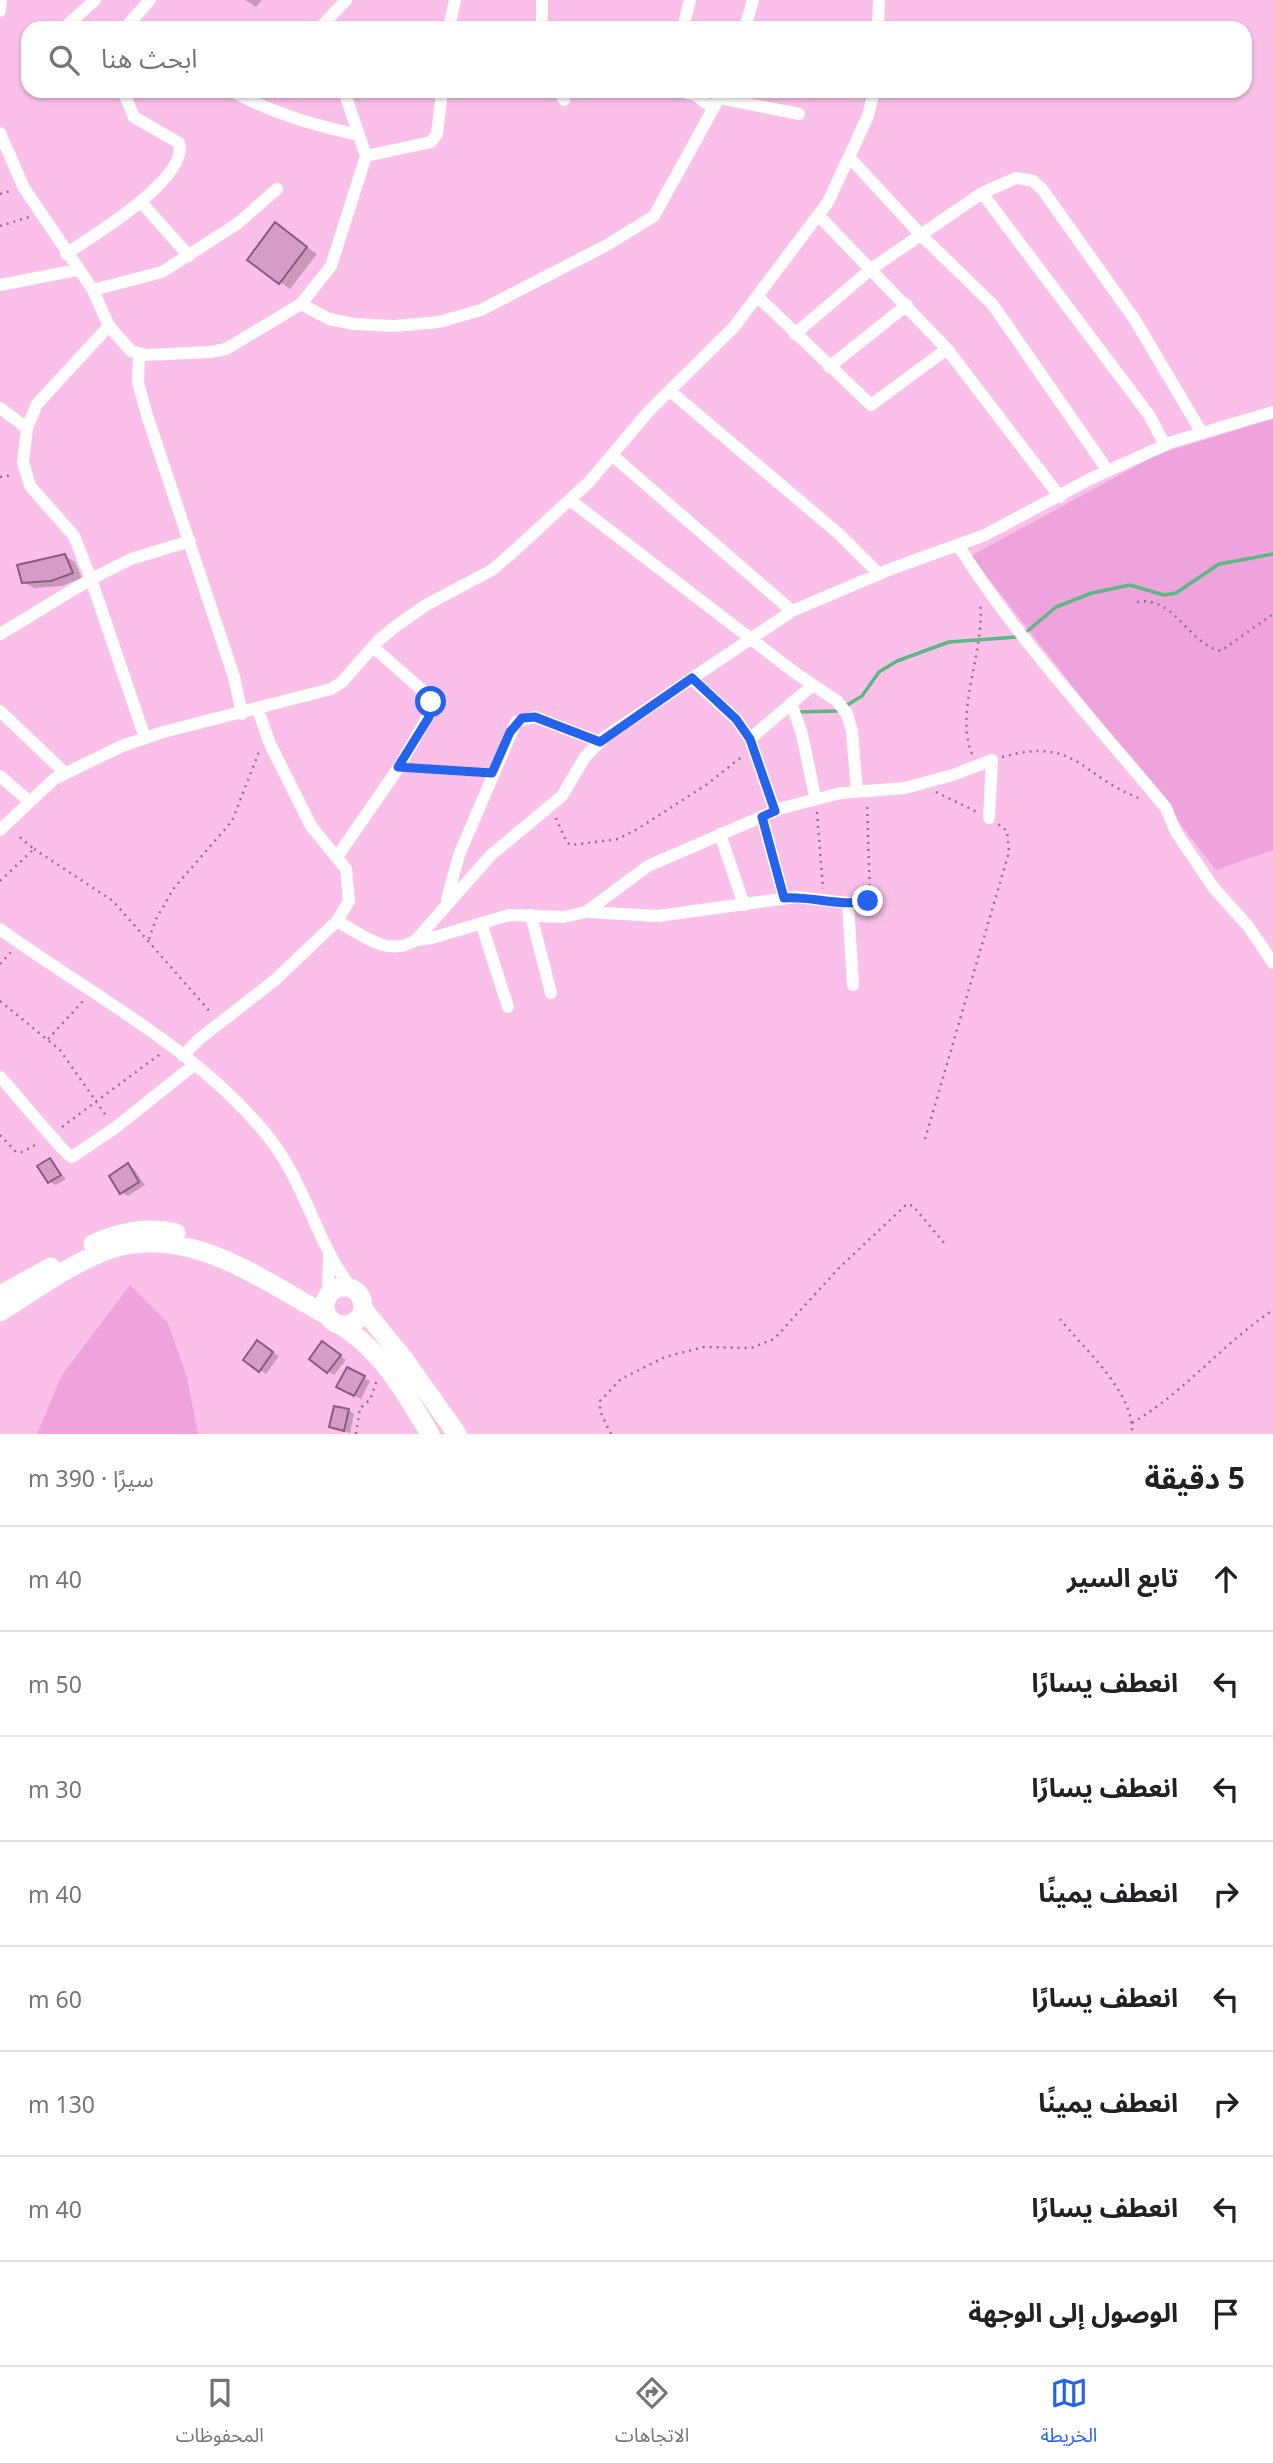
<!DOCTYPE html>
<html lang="ar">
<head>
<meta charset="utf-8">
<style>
  body { margin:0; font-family:"Noto Sans","Noto Sans Arabic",sans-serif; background:#f6f6f6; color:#202124; direction:rtl }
  .stop { position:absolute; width:21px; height:21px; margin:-16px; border:5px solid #2563eb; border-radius:50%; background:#fff }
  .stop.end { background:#2563eb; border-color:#fff; box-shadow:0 2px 7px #0008 }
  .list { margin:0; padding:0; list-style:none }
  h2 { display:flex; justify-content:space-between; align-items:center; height:91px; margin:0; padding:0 28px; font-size:30px }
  h2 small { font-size:23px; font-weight:400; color:#757577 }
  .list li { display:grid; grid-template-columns:46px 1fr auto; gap:21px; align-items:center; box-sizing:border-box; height:105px; padding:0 28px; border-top:2px solid #e0e0e0 }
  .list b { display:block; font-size:26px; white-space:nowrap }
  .list em { font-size:23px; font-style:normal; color:#757577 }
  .icon { flex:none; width:38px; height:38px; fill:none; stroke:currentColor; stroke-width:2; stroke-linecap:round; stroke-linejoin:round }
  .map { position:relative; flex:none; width:1273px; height:1434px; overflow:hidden; direction:ltr }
  .search { position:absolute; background:#fff; box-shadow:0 2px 5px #0004; left:21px; right:21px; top:21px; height:77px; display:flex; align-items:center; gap:18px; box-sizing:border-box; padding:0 24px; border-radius:21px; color:#757577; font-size:26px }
  .sheet { height:931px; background:#fff }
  nav { display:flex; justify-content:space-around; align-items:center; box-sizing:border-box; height:98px; border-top:2px solid #e0e0e0; background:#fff; font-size:19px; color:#757577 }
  nav a { display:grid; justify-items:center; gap:4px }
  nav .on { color:#2563eb }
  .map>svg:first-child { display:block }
  .green { fill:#efa3dc }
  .shadow { fill:#0003 }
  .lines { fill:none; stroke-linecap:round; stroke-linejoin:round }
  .stream { stroke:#5ab882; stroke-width:3.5 }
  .building { fill:#d59dc6; stroke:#8d5a80; stroke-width:2 }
  .path { stroke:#976e8c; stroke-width:2.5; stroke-dasharray:2 5; stroke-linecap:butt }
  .street { stroke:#fff; stroke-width:12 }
  .secondary { stroke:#fff; stroke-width:19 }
  .route { stroke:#2563eb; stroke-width:9 }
</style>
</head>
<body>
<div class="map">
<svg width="1273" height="1434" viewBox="0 0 1273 1434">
  <rect width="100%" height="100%" fill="#fac0ea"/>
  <!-- green -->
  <path class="green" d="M1273 419V850L1216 870 971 556 1158 454Z
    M130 1285 168 1323 187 1377 198 1434H37L62 1375Z"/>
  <!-- shadow -->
  <path class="shadow" d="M245 0H262L256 7Z
    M285 231 317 254 290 289 249 260Z
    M65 556 75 562 82 578 62 586 34 588 23 582Z
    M50 1160 66 1179 56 1185 50 1182Z
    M128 1165 134 1169 145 1185 128 1196 121 1192Z
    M264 1346 279 1356 266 1374 260 1370Z
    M329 1347 346 1360 334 1375 328 1371Z
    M348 1369 370 1381 361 1399 339 1387Z
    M348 1410 354 1414 350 1433 331 1427Z"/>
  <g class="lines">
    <!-- stream -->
    <path class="stream" d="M1024 634 1056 607 1092 593 1130 585 1164 595 1176 593 1219 564 1273 554
      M797 712 837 711 862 696 879 672 897 661 949 642 1017 637"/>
  </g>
  <!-- building -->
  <path class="building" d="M275 222 307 247 279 284 247 260Z
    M65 554 73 573 51 581 22 583 17 565Z
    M50 1158 61 1175 48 1183 37 1166Z
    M128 1163 139 1182 120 1194 109 1176Z
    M257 1340 273 1352 259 1372 243 1360Z
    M322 1341 341 1355 327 1373 309 1359Z
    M347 1367 365 1376 354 1396 336 1387Z
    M334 1406 349 1409 344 1431 329 1427Z"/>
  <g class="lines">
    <!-- path -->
    <path class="path" d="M0 194 10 191
      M0 226 29 217
      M0 477 14 475
      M1137 602C1174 595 1188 644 1221 651L1273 614
      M972 754C954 711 986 649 980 602
      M1002 757C1077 736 1080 776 1139 798
      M411 768 481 772
      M936 792 977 812
      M817 812 823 889
      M556 818 567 843 572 845 618 839 639 828 706 785 744 755
      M34 849 113 901 212 1014
      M0 881 34 849 16 834
      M862 903 870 897 867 803
      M149 939 156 919 174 888 232 821 259 752
      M0 964 12 951
      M0 1001 60 1050 107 1117
      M48 1039 84 1000
      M62 1127 160 1054
      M0 1135 16 1152H22L39 1143
      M925 1139 1009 852 1007 831 998 824
      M1060 1319C1084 1349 1135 1393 1132 1434
      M1132 1423C1185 1392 1222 1344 1273 1310
      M356 1434 360 1408 370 1400 377 1380
      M611 1434 600 1411V1401L621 1379 665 1357 704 1347 751 1348 774 1339 840 1267 907 1204 913 1206 945 1244"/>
    <!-- street -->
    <path class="street" d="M542 0V28
      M0 11 1 0
      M64 28 95 0
      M125 28 150 0
      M320 28 346 0
      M449 28 455 0
      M683 28 690 0
      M745 28 753 0
      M878 28 879 0
      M232 91C271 113 316 126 359 135
      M344 91 366 156
      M560 91 564 100
      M678 91 695 95 713 108
      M719 98 799 114
      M0 133 24 188 93 290 109 326 131 351 146 355 210 352 226 349 301 304 331 266 366 156 431 142 437 134 442 91
      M850 158 921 235 993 305 1108 471
      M982 193 1149 415 1165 445
      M141 202 189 256
      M819 216 947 349 1060 497
      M66 254C91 237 190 178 179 143L134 117 123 91
      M0 285 77 270
      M93 290 162 272 237 224 277 189
      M758 297 871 405 947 349
      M301 304 329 319 354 324 394 326 439 322 481 310 607 245 654 216 723 91
      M795 334 871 269 982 193 1016 178 1033 181 1042 189 1135 320 1202 433
      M139 354 138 382 146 412 234 677 242 714
      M829 367 907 305
      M670 391 839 534 879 574
      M0 408 27 428
      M613 456 792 611
      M570 500 794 672 837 701 847 714 852 731 857 792
      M958 545C1017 639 1095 722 1166 808L1176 832 1213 887 1248 926 1273 963
      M0 634 91 579 74 536 30 486 23 462 27 428 37 404 109 326
      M692 679 736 719 750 739 775 811
      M791 703 802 734 815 797
      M0 711 64 772
      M145 738 91 579 131 559 190 541
      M750 739 813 685
      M0 776 29 801
      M762 817 784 898
      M0 830 54 779 122 746 163 732 331 689 342 682 379 640 396 626 426 605 492 570 513 552 589 482 649 411 734 327 828 202 868 116 874 91
      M720 834 744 905
      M337 857 399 767 432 709 429 696 373 647
      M447 899 459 855 516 722 535 717 600 742
      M587 912 658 916 796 897 848 903 853 985
      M531 915 551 993
      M337 921C362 935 388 958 416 940L491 855 562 796 585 757 605 737 792 611 891 569 985 535 1090 479 1172 442 1273 412
      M481 923 508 1007
      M0 929C91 995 199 1049 270 1139 305 1184 317 1243 351 1288
      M416 940 432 938 509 915 564 917 586 912 648 866 782 808 841 793 905 788 953 775 992 760 989 818
      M183 1056 198 1040 275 980 337 921 349 901 346 869 311 826 270 744 258 710
      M0 1077C12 1089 65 1155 72 1157L115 1128 194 1065
      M328 1296 329 1253"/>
    <!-- secondary -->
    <path class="secondary" d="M93 1244C118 1232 148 1226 176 1233
      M325 1306a19 19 0 1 1 38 0a19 19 0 1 1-38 0Z
      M0 1295 51 1267
      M363 1309 404 1359 457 1434
      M0 1312C34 1291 70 1264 108 1250 186 1222 262 1280 328 1316
      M340 1325C381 1350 406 1393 430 1434"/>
  </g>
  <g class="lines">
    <!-- route -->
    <path class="route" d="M431 702 429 717 398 767 492 773 510 732 522 718 535 717 600 742 692 678 736 719 750 739 775 811 762 817 784 898C812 896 840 907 868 901"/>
  </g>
</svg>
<div class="stop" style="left:431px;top:702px"></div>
<div class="stop end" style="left:868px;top:901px"></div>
<div class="search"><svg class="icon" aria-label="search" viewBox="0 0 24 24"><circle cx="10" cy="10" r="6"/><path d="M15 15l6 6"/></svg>ابحث هنا</div>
</div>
<section class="sheet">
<h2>5 دقيقة<small>سيرًا · 390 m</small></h2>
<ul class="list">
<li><svg class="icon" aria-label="ahead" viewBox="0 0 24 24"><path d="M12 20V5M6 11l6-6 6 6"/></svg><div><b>تابع السير</b></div><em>40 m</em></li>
<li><svg class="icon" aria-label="left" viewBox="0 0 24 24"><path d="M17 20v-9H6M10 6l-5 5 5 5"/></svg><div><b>انعطف يسارًا</b></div><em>50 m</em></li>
<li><svg class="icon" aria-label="left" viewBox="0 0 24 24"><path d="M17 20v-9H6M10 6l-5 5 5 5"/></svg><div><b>انعطف يسارًا</b></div><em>30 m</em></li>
<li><svg class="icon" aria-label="right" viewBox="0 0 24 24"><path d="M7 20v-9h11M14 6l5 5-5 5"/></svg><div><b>انعطف يمينًا</b></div><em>40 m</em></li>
<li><svg class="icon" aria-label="left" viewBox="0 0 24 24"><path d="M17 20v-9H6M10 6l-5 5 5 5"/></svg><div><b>انعطف يسارًا</b></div><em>60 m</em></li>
<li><svg class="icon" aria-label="right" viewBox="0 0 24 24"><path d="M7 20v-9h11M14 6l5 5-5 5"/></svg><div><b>انعطف يمينًا</b></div><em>130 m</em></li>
<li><svg class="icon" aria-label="left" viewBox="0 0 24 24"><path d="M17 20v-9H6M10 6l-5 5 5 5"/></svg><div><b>انعطف يسارًا</b></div><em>40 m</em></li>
<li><svg class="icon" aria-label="arrive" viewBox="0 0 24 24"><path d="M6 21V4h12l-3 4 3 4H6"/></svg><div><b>الوصول إلى الوجهة</b></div></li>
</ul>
</section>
<nav>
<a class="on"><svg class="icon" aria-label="map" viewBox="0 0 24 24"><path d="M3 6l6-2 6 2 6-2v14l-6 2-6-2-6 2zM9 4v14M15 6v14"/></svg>الخريطة</a>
<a><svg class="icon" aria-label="directions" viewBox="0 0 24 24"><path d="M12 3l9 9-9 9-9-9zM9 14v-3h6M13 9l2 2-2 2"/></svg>الاتجاهات</a>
<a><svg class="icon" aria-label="saved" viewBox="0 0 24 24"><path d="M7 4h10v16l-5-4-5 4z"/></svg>المحفوظات</a>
</nav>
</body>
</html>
